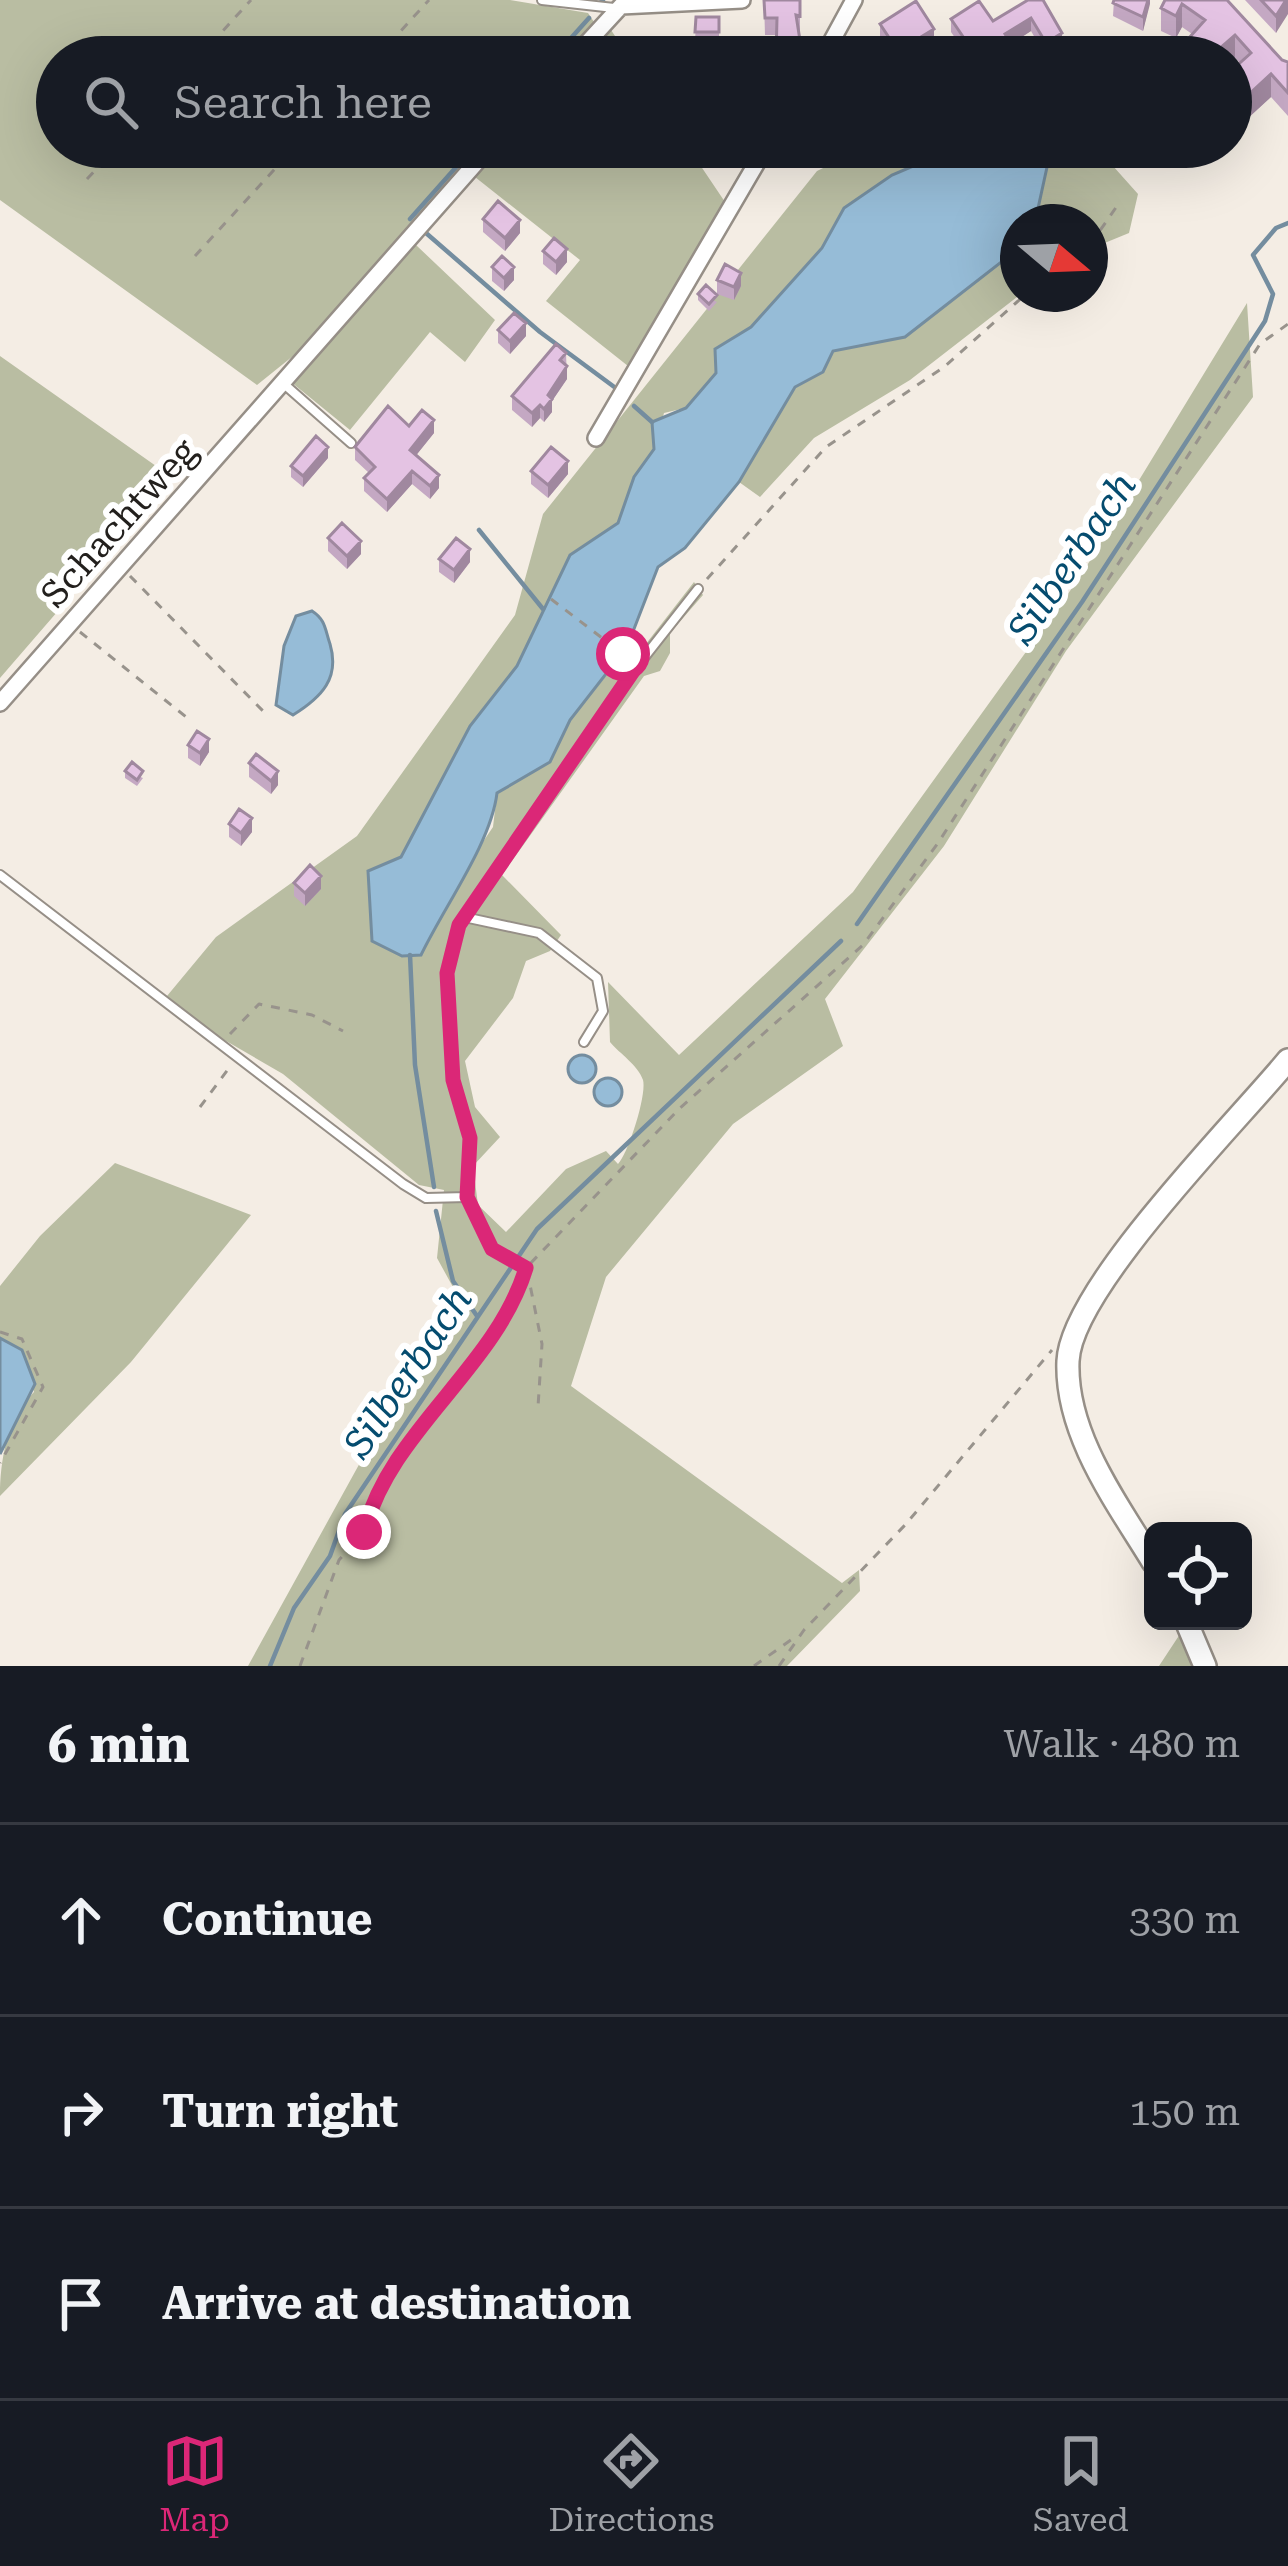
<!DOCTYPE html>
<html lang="en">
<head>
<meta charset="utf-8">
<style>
  body { margin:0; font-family:"Roboto Serif",serif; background:#20242c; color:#f1f3f6 }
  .controls { position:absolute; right:36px; bottom:36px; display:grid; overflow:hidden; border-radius:18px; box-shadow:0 12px 48px #0002 }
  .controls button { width:108px; height:108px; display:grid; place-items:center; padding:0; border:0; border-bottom:3px solid #363941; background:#171b24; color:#f1f3f6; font:60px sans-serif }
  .compass { position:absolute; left:1000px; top:204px; width:108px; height:108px; border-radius:50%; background:#171b24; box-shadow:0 12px 48px #0002; rotate:109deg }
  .stop { position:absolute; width:36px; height:36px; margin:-27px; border:9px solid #db2777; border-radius:50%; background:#fff }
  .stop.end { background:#db2777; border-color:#fff; box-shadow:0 3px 12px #0008 }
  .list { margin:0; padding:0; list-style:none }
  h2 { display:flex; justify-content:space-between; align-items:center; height:156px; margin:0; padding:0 48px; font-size:51px }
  h2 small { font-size:39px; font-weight:400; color:#9ea1a6 }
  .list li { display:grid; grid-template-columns:78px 1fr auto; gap:36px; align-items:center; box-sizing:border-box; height:192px; padding:0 48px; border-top:3px solid #363941 }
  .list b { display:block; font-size:45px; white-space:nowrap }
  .list em { font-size:39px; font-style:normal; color:#9ea1a6 }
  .icon { flex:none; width:66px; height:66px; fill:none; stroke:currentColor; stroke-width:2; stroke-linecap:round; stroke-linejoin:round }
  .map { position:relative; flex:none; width:1288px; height:1666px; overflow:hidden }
  .search { position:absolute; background:#171b24; box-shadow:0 12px 48px #0002; left:36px; right:36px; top:36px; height:132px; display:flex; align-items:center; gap:30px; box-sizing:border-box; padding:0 42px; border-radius:66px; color:#9ea1a6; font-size:45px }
  .sheet { height:732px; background:#171b24 }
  nav { display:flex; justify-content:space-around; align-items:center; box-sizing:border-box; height:168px; border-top:3px solid #363941; background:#171b24; font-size:33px; color:#9ea1a6 }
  nav a { display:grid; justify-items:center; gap:6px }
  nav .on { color:#db2777 }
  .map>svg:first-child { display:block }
  .green { fill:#b9bda2 }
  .water { fill:#96bcd7; stroke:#748d9f; stroke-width:3 }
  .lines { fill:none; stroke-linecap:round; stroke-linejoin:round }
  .stream { stroke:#748d9f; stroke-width:4.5 }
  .lane-casing { stroke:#968f87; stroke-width:12 }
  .street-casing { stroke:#968f87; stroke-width:20 }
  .secondary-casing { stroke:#968f87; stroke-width:26 }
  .path { stroke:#98938c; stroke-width:3; stroke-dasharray:9 9; stroke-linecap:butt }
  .lane { stroke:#fff; stroke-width:8 }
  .street { stroke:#fff; stroke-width:15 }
  .secondary { stroke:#fff; stroke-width:21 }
  .wall { fill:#c4a8c3 }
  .shaded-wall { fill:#a0889f }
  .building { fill:#e4c3e3; stroke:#a0889f; stroke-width:3 }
  .route { stroke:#db2777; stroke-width:15 }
  .labels { text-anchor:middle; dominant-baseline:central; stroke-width:12; stroke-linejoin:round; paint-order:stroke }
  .street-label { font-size:36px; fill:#23201d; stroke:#fff }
  .water-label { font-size:39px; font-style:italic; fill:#054c6f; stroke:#fff }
</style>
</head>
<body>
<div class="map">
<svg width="1288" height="1666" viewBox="0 0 1288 1666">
  <rect width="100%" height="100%" fill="#f4ede4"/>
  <!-- green -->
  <path class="green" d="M0 0H510L588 13 594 22 563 57H57V147H482L303 348 257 385 0 200Z
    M609 27 629 57H582Z
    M502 147H688L725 202 628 366 546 301 580 260 475 177Z
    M866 147H958L892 175 844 208 822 248 751 327 715 349 716 373 685 408 664 413 654 449 634 477 618 523 570 555 517 666 470 726 401 858 421 955 457 880 493 827 497 793 550 762 570 720 618 661 628 667 694 582 703 595 670 633V653L660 671 644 676 502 875 561 935 550 951 526 961 513 998 465 1061 475 1107 500 1137 473 1166 478 1205 506 1232 566 1169 606 1151 618 1164C628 1154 647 1095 643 1080 638 1065 620 1054 610 1042L608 982 679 1055 853 892 1080 577 1247 303 1253 397 1066 651 944 846 825 999 843 1046 733 1124 606 1277 571 1386 842 1583 859 1570 860 1591 787 1666H248L372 1441 465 1309 437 1258 444 1190 419 1185 283 1074 214 1034 167 996 216 937 357 836 515 615 543 514 817 171Z
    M1036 147H1096L1138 194 1129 233 1090 249V222H1035L1049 159Z
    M416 245 495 320 465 362 430 332 350 430 291 382Z
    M1018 249 1021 294 910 380 814 438 760 497 739 482 795 387 823 372 832 351 905 337Z
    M0 356 173 478 0 678Z
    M115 1163 251 1215 131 1362 0 1496C0 1461 7 1417 34 1392L22 1350 0 1338V1286L40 1236Z
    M1182 1631 1195 1666H1159Z"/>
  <!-- water -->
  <path class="water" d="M958 147H1036L1049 158 1035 222H1018V249L905 337 833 351 823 372 795 387 739 482 685 548 658 567 627 647 570 720 550 762 497 793C491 843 445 905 421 955L402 956 372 941 368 871 401 857 470 726 517 666 570 555 618 523 634 477 654 449 652 422 686 408 716 373 715 349 751 327 822 248 844 208 892 175Z
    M312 611C326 620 325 630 330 644 340 678 322 697 293 715L276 705 284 646 296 616Z
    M568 1069a14 14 0 1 1 28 0a14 14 0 1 1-28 0Z
    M594 1092a14 14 0 1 1 28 0a14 14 0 1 1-28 0Z
    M0 1338 22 1350 35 1384 0 1454Z"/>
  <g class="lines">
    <!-- stream -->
    <path class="stream" d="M601 2 603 0
      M554 57 589 18
      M410 219 474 147
      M426 233 540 332 617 389
      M634 406 652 422
      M479 530 543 609
      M857 924 1082 602 1265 321 1273 294 1253 255 1276 228 1288 223
      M410 955 415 1065 434 1187
      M436 1211 453 1281 477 1316
      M270 1666 294 1608 330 1556 345 1514 537 1229 841 941"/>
    <!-- lane casing -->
    <g class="lane-casing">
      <path id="lane" d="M542 0 614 8
        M284 384 351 443
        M0 875 403 1184 426 1198 467 1197 470 1138 453 1080 447 973 459 925 639 664 698 589
        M464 917 539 933 597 978 603 1011 584 1042"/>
    </g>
    <!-- street casing -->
    <g class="street-casing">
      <path id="street" d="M574 57 621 6 742 0
        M823 57 854 0
        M596 438 766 147
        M0 703 490 147"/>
    </g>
    <!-- secondary casing -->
    <g class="secondary-casing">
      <path id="secondary" d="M1153 1562C1117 1503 1065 1434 1068 1361 1071 1288 1237 1122 1288 1060
        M1186 1621 1205 1666"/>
    </g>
    <!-- path -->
    <path class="path" d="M199 57 251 0
      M377 57 429 0
      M87 179 117 147
      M1075 222 1078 211
      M1090 245 1117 206
      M195 256 295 147
      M130 576 264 712
      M707 579 826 447 944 367 1026 294
      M551 599 627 657
      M80 632 190 720
      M230 1034 259 1004 312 1015 343 1031
      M200 1107 229 1068
      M473 1209 492 1249 526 1268 680 1108 863 945 938 843 1260 344 1288 324
      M527 1270 542 1344 538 1407
      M0 1332 22 1339 43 1387 0 1463
      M300 1666 339 1560 364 1532 370 1508 396 1463 498 1333 525 1270
      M754 1666 798 1635
      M779 1666 804 1630 906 1524 1052 1350"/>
    <!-- lane -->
    <use href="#lane" class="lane"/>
    <!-- street -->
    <use href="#street" class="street"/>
    <!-- secondary -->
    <use href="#secondary" class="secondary"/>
  </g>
  <!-- wall -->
  <path class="wall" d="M764 0H800V33H799L802 57 777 55V35H765Z
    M1028 0 1062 46 1050 54 1042 50 1031 31 1011 44 1016 57H958V50L962 48 951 32V19L993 21Z
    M1114 0H1150L1143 31 1113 16Z
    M1227 0 1282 60 1288 62V116L1271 97 1247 119 1241 112 1240 63 1235 58 1188 57V39L1192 34 1182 27 1176 38 1161 31V8Z
    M1245 0H1288L1276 33Z
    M696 17H719V45H695Z
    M880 24 934 48 920 57H888L880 44Z
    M483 219 520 233 505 251 483 232Z
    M543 251 567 262 556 275 543 264Z
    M492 267 514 280 504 291 492 281Z
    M717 280 741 286 734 300 717 294Z
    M698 294 717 302 709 311 698 300Z
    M498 330 526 336 510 354 498 343Z
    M566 353 567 379 552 401V412L544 422 540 418 532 427 512 410V396Z
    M409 426 434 433 416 455 439 488 430 499 412 484 387 512 364 491V478L369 473 355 460V447Z
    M328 458 303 487 291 477V466Z
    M531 471 568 474 548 498 531 484Z
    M328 538 361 554 347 569 328 551Z
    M439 559 470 562 454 583 439 572Z
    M188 745 209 752 200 766 188 758Z
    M249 763 278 785 271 794 249 777Z
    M125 771 143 778 137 786 125 778Z
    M229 824 252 832 241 846 229 837Z
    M294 883 321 889 305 906 294 896Z"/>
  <!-- shaded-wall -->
  <path class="shaded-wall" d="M1148 0H1150V4L1143 31V17Z
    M1286 0H1288V14L1276 33V16Z
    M1182 4V27L1176 38V16Z
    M1031 18V31L1005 48V34Z
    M934 29V48L920 57H898V51Z
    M1062 33V46L1046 56V43Z
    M1235 35V58L1231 61V57H1210Z
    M1271 74V97L1247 119V96Z
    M1241 90V112L1231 121V99Z
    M520 220V233L505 251V238Z
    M567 249V262L556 275V262Z
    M514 267V280L504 291V278Z
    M741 273V286L734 300V287Z
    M526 323V336L510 354V341Z
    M567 366V379L552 401V412L544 422V409L548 395Z
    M540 405V418L532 427V413Z
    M434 420V433L410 463V450Z
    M328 447V458L303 487V476Z
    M568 461V474L548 498V485Z
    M412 471V484L387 512V499Z
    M439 475V488L430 499V486Z
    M361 541V554L347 569V556Z
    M470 549V562L454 583V570Z
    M209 739V752L200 766V753Z
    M278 771V785L271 794V781Z
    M252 818V832L241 846V833Z
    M321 876V889L305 906V893Z"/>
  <!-- building -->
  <path class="building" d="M764 0H800V16L796 15 802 53 799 57H776L777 18H765Z
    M1028 0H1043L1062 33 1046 43 1031 18 1005 34 1016 51 1007 57H1000L995 49 982 57H963L958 50 968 44 951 19 979 1 993 21Z
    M1114 0H1148L1143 17 1113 3Z
    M1165 0H1227L1282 60 1288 62V93L1271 74 1247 96 1241 90 1231 99V71L1251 53 1235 35 1210 57H1189L1198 47 1188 39 1205 20 1182 4 1176 16 1161 8Z
    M1261 0H1286L1276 16Z
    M916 1 934 29 898 51 880 24Z
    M696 17H719V32H695Z
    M862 43 876 54 874 57H851L847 49Z
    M1047 47 1052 57H1029Z
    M498 201 520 220 505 238 483 219Z
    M554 238 567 249 556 262 543 251Z
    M502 256 514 267 504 278 492 267Z
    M725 264 741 273 734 287 717 280Z
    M706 285 717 295 709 304 698 294Z
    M514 313 526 323 510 341 498 330Z
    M556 344 566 353 560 360 567 366 548 395 552 399 544 409 540 405 532 413 512 396Z
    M388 406 409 426 422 410 434 420 410 450 439 475 430 486 412 471 387 499 364 478 375 467 355 447Z
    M316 436 328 447 303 476 291 466Z
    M551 447 568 461 548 485 531 471Z
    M342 523 361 541 347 556 328 538Z
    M456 538 470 549 454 570 439 559Z
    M197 731 209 739 200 753 188 745Z
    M256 754 278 771 271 781 249 763Z
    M132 762 143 771 137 780 125 771Z
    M239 809 252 818 241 833 229 824Z
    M310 865 321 876 305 893 294 883Z"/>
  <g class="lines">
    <!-- route -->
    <path class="route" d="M364 1532C390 1430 495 1369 526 1268L492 1249 467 1197 470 1138 453 1080 447 973 459 925 638 664 623 654"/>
  </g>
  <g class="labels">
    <!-- street labels -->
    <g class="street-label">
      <text transform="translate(119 523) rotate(-48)">Schachtweg</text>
    </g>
    <!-- water labels -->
    <g class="water-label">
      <text transform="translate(1072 558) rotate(-56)">Silberbach</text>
      <text transform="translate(408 1372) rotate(-56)">Silberbach</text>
    </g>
  </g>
</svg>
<div class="controls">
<button><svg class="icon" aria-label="locate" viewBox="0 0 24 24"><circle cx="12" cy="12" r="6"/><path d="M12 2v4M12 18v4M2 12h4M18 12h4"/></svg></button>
</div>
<svg class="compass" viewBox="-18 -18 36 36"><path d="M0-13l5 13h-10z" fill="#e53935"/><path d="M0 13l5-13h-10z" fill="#9ea1a6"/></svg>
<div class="stop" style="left:623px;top:654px"></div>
<div class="stop end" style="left:364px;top:1532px"></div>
<div class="search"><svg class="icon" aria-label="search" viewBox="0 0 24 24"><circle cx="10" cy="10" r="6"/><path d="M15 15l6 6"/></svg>Search here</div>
</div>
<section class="sheet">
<h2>6 min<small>Walk · 480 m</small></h2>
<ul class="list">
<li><svg class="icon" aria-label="ahead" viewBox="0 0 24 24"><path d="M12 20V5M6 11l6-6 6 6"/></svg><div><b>Continue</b></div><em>330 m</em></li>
<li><svg class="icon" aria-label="right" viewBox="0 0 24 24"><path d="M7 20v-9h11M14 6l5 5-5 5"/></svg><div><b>Turn right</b></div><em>150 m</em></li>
<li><svg class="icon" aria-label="arrive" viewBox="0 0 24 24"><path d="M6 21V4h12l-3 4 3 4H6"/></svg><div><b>Arrive at destination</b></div></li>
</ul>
</section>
<nav>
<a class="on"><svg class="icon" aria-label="map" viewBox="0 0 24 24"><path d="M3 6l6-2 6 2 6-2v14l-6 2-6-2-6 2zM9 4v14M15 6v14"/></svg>Map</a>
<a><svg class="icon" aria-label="directions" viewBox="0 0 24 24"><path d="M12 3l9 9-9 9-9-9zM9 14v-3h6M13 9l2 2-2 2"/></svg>Directions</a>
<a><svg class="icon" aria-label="saved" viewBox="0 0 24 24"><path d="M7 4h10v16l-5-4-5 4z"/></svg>Saved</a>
</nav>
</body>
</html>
